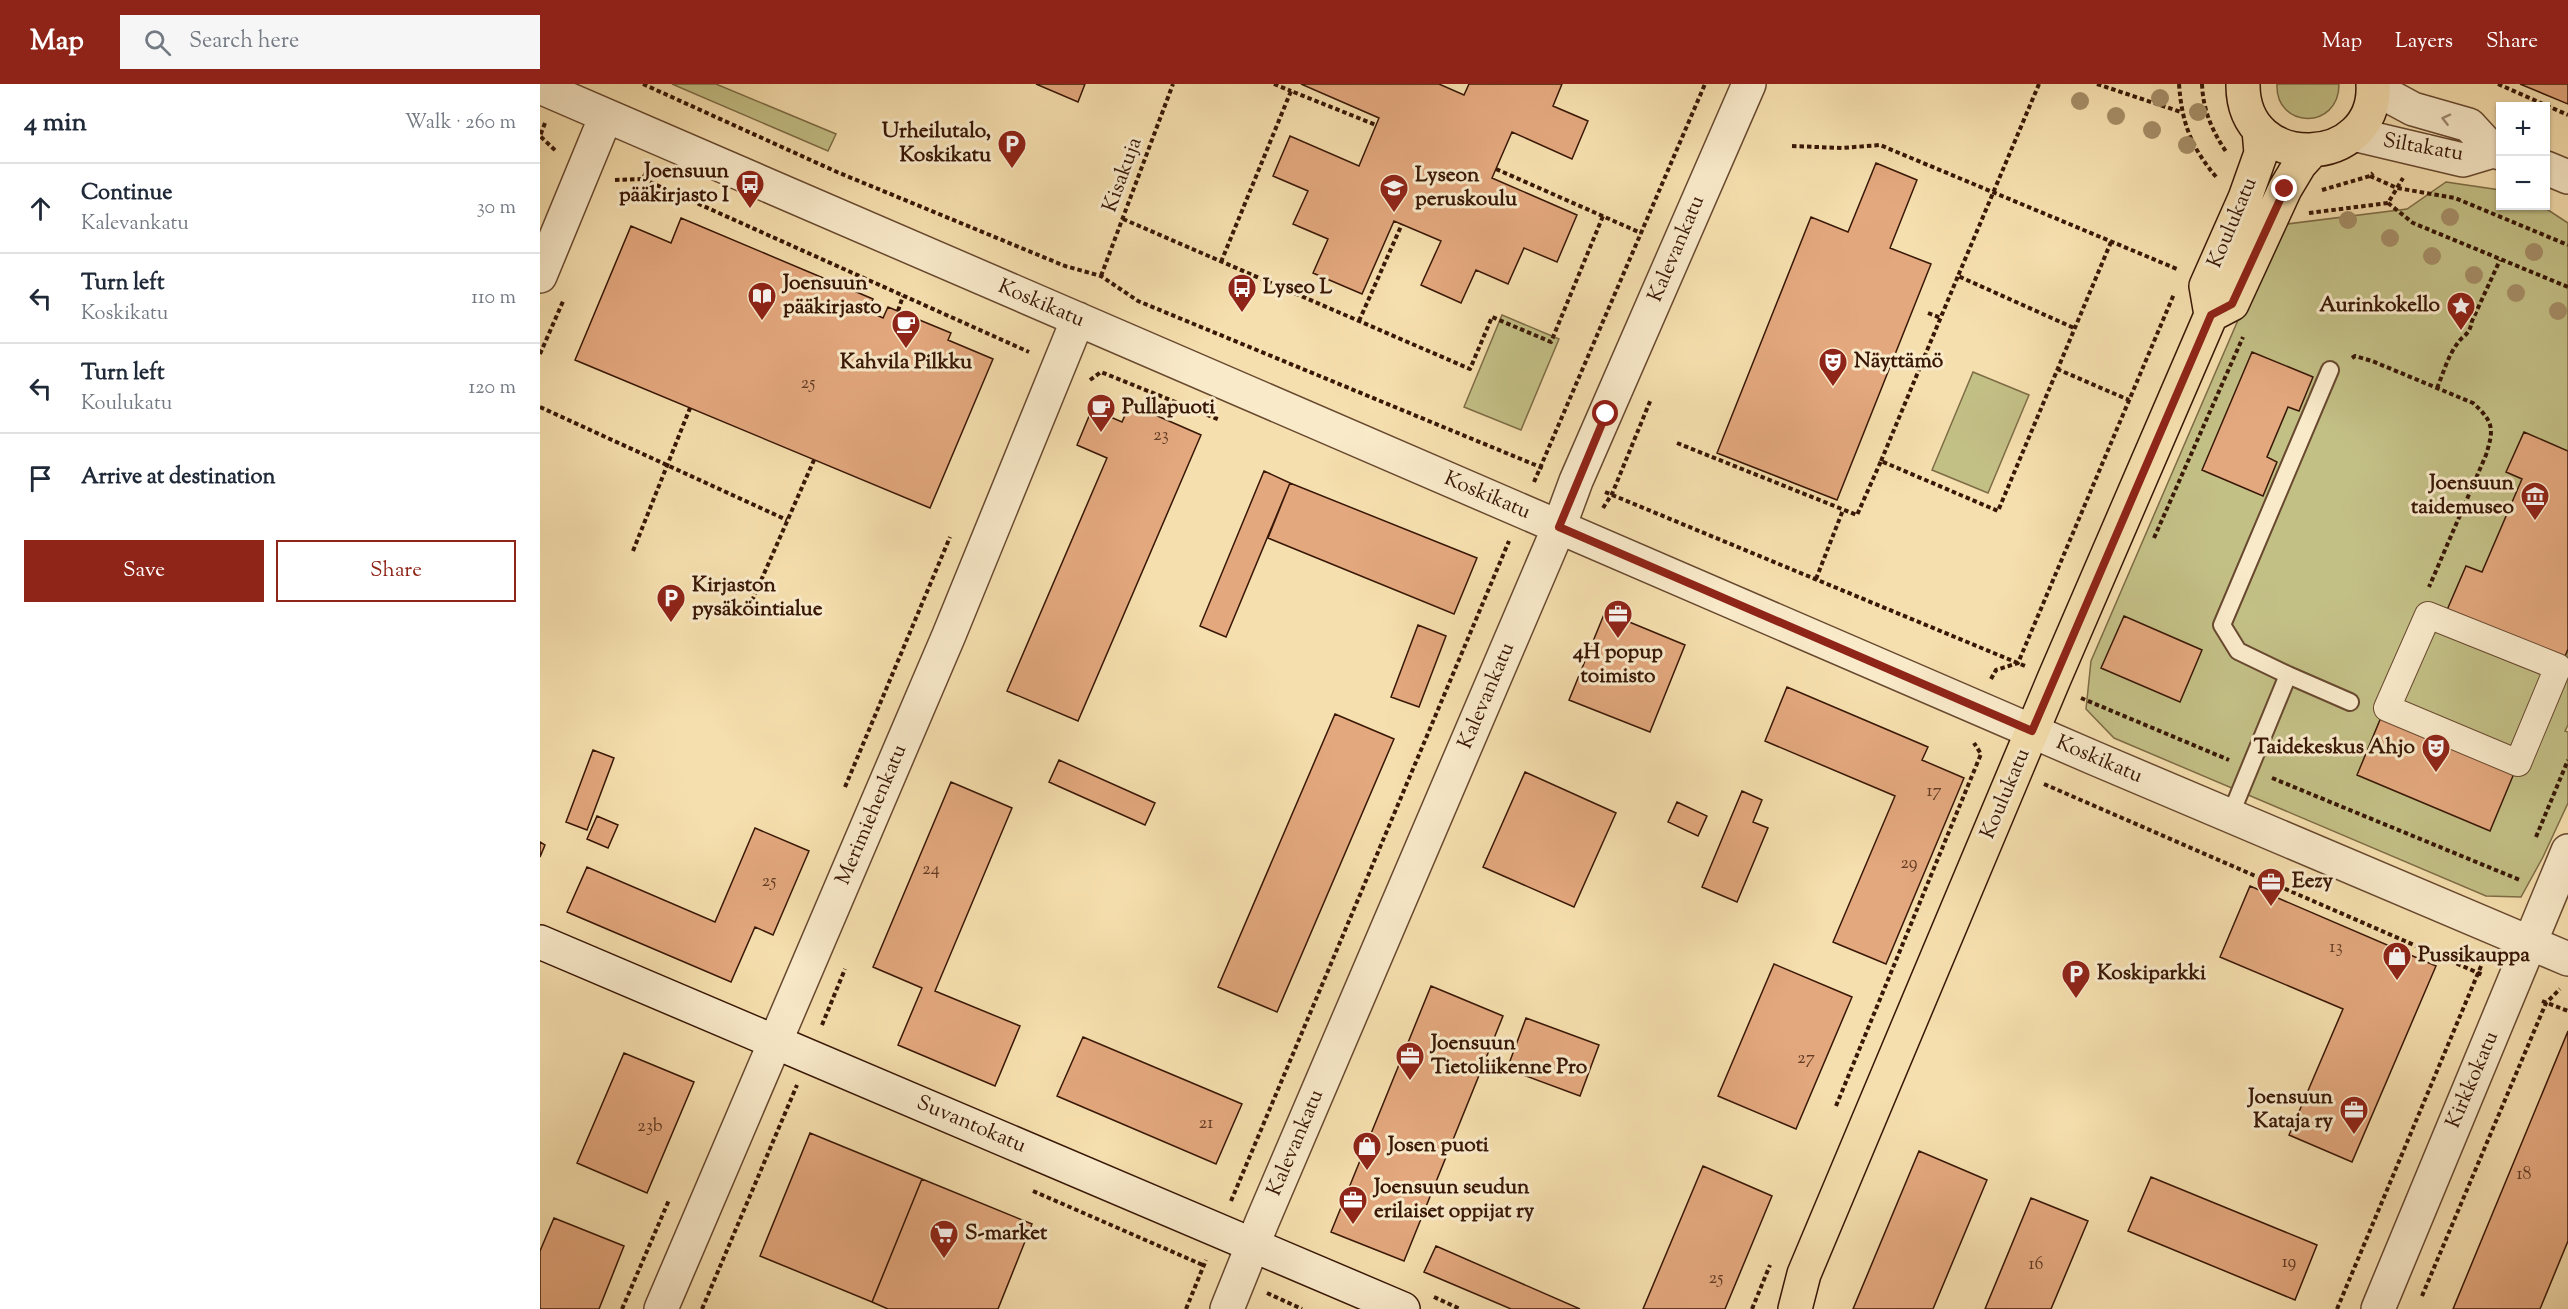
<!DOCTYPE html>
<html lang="en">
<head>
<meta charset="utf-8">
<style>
  body { margin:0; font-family:"Sorts Mill Goudy",serif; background:#f6f6f7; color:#1f2937 }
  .controls { position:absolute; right:18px; top:18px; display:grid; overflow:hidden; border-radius:0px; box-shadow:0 2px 4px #0004 }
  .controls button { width:54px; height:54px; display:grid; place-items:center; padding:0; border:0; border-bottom:2px solid #e0e1e3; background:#fff; color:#1f2937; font:30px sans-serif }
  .stop { position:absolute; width:18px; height:18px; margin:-14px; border:4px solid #8f2418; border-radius:50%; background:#fff }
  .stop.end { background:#8f2418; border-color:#fff; box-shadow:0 2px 6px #0008 }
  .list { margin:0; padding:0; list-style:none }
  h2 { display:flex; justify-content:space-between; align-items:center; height:78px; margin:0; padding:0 24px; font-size:26px }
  h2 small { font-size:20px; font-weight:400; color:#747a83 }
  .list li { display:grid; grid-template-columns:39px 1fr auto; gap:18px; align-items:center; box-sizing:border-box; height:90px; padding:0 24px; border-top:2px solid #e0e1e3 }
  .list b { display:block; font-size:22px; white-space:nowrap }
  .list p { margin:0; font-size:20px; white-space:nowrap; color:#747a83 }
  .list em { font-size:20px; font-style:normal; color:#747a83 }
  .actions { display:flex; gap:12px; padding:18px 24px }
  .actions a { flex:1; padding:14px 0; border:2px solid #8f2418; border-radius:0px; text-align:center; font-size:21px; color:#8f2418 }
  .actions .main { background:#8f2418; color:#fff }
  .icon { flex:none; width:33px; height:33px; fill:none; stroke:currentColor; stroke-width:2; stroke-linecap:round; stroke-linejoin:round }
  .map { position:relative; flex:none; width:2028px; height:1225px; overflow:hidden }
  header { display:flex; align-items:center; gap:36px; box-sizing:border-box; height:84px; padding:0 30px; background:#8f2418; color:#fff }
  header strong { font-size:28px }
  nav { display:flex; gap:33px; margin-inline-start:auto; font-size:21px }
  .search { width:420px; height:54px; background:#f6f6f7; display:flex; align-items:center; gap:15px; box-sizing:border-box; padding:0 21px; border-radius:0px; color:#747a83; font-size:22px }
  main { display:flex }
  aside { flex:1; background:#fff }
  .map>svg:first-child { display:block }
  .green { fill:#c3c086; stroke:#7e6c46; stroke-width:1.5 }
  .building { fill:#e4a87e; stroke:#381706; stroke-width:1.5 }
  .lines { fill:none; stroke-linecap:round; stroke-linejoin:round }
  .service-casing { stroke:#684930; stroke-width:20 }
  .pedestrian-casing { stroke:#684930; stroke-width:28 }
  .minor-casing { stroke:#684930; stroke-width:36 }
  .secondary-casing { stroke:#381706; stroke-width:36 }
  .primary-casing { stroke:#381706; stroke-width:36 }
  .path { stroke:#381706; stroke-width:4; stroke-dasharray:4.5 3; stroke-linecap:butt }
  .service { stroke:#f9eaca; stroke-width:16 }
  .pedestrian { stroke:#f9eaca; stroke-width:26 }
  .minor { stroke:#f9eaca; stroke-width:33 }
  .secondary { stroke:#f9eaca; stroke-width:33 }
  .primary { stroke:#f6dfae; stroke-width:33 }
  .tree { fill:#a58d66 }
  .oneway { stroke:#a28b72 }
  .route { stroke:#8f2418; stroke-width:8 }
  .labels { text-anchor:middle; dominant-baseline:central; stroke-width:6; stroke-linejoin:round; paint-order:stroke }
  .number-label { font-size:18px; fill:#633b24 }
  .poi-label { font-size:21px; font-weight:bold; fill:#381706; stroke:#f9eaca; text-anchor:start }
  .street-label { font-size:21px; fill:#381706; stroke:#f9eaca }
</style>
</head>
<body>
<header>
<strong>Map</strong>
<div class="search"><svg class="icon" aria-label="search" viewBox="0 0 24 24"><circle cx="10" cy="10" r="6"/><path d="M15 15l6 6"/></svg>Search here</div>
<nav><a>Map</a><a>Layers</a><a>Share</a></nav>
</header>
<main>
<aside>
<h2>4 min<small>Walk · 260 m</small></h2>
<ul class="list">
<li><svg class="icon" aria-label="ahead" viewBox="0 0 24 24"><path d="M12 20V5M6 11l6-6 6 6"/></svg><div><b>Continue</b><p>Kalevankatu</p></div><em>30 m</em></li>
<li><svg class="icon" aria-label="left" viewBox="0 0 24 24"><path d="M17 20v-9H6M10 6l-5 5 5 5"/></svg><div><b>Turn left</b><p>Koskikatu</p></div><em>110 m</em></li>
<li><svg class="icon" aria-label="left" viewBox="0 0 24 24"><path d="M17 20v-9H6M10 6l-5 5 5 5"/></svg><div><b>Turn left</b><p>Koulukatu</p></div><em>120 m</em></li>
<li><svg class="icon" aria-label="arrive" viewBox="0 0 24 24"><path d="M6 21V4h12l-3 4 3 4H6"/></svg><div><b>Arrive at destination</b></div></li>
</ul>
<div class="actions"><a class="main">Save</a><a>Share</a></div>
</aside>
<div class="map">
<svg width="2028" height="1225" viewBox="0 0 2028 1225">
  <rect width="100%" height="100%" fill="#f6dfae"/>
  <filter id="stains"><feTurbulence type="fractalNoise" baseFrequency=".00333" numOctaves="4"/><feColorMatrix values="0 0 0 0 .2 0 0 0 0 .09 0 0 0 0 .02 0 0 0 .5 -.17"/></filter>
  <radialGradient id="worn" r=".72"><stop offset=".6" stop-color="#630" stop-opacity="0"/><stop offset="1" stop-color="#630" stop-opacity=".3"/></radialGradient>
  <!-- green -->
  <path class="green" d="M132 0H176L296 50 288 67Z
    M1737 0H1799C1799 47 1735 45 1737 0Z
    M1906 98 1960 106V122H2002L2028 139V641L2025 647 2028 648V719L2003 773 1981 813 1946 812 1574 654 1546 625 1551 577 1739 141 1867 125Z
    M962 231 1019 255 981 346 924 323Z
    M1433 288 1489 311 1448 409 1392 386Z"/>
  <!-- building -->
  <path class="building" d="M496 0H545L538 18Z
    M761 0H899L924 11 929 0H1022L1013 22 1048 37 1032 75 972 48 952 94 1037 131 1017 178 984 164 968 200 936 186 921 219 881 201 901 157 854 137 822 210 773 189 788 155 753 140 768 107 733 92 750 52 819 82 839 34Z
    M1980 0H2028V20Z
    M1336 79 1377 96 1350 164 1391 180 1297 416 1177 369 1271 133 1308 148Z
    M141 134 333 215 328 227 343 234 348 223 411 249 408 256 453 275 390 424 35 276 91 142 131 159Z
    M1712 268 1773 293 1759 327 1748 323 1727 373 1737 378 1723 412 1662 386Z
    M590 320 661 351 538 637 467 607 567 374 537 361 552 325 582 338Z
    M1984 348 2028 367V565L2024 575 1907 526 1926 482 1942 488 1982 395 1966 388Z
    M724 387 750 399 686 553 660 542Z
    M750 399 937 474 914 530 728 454Z
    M1065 528 1145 561 1110 648 1029 616Z
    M1584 532 1662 566 1640 618 1561 584Z
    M878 541 906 552 879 623 851 613Z
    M1247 603 1388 663 1382 676 1424 694 1346 880 1293 858 1355 712 1225 657Z
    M795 630 854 655 737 928 678 903Z
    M1842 631 1975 687 1950 747 1817 691Z
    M53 666 74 674 47 746 26 738Z
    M519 676 615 719 605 741 509 698Z
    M985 688 1076 729 1034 823 943 783Z
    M411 698 472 724 395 907 480 942 455 1002 358 961 382 904 333 883Z
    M1202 707 1222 716 1213 738 1228 744 1197 818 1162 803Z
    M1137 718 1167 732 1158 752 1128 738Z
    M57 732 78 741 68 764 47 755Z
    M215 744 269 767 233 851 215 843 191 898 27 828 47 783 175 838Z
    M0 758 5 761 0 773Z
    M1710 802 1896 882 1812 1078 1749 1051 1803 925 1680 873Z
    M1234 880 1312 913 1256 1045 1178 1012Z
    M891 902 963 932 864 1177 791 1148Z
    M986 934 1059 961 1040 1012 967 985Z
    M2028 947V1157L2000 1225H1913Z
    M543 953 702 1020 676 1080 517 1012Z
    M84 969 154 998 107 1109 37 1079Z
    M270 1049 382 1095 332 1218 220 1172Z
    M1379 1067 1447 1096 1393 1225H1313Z
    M1163 1082 1232 1112 1185 1225H1103Z
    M1611 1093 1777 1161 1755 1216 1588 1147Z
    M382 1095 492 1140 458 1225H348L332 1218Z
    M1491 1114 1548 1137 1511 1225H1445Z
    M14 1134 84 1162 59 1225H0V1167Z
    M896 1162 1040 1225H971L884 1188Z"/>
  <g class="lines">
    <!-- service casing -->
    <g class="service-casing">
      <path id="service" d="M1748 591 1810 618
        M1690 732 1748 591 1698 567 1682 541 1790 286"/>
    </g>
    <!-- pedestrian casing -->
    <g class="pedestrian-casing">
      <path id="pedestrian" d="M1888 531 2018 583 1978 679 1847 624Z"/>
    </g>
    <!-- minor casing -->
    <g class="minor-casing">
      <path id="minor" d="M0 3 1554 674 2028 875
        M1834 4 1873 25 1929 41 1953 67 1960 69
        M1813 50 1923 76 1953 67
        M2006 84 2028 93
        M0 192 66 32
        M121 1225 409 551 538 235
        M687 1225 722 1138 1019 443 1036 397 1209 0
        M1838 1225 2028 767"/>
    </g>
    <!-- secondary casing -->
    <g class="secondary-casing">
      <path id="secondary" d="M0 858 863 1225"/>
    </g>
    <!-- primary casing -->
    <g class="primary-casing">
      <path id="primary" d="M1703 0C1702 91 1838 85 1833 0
        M1671 231 1692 220 1745 105 1760 80 1771 68
        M1255 1225 1264 1190 1514 595 1671 231 1666 202 1705 114 1721 69 1719 46"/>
    </g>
    <!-- path -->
    <path class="path" d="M103 0 297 88 525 182 561 192 598 217 1005 385
      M734 0 751 7
      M1499 0 1418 192 1534 244
      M1557 0 1641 28
      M1639 0C1642 40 1651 63 1677 94
      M1662 0C1663 26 1672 47 1687 69
      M1958 0 2028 31
      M5 39 0 52 17 68
      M1252 62 1302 64 1340 61 1637 185
      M956 85 1101 149
      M1830 92 1857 104 1915 114 2028 161
      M103 95 489 268
      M75 96 103 95 108 83
      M1782 106 1830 92 1833 89
      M1848 119 1873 139 2028 203
      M1769 129 1848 119 1863 94
      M583 135 930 285 952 233 1011 258 1063 132
      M681 178 751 7 836 41
      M561 192 633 0
      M358 227 363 212
      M1388 229 1401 234
      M819 237 862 140
      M0 270 24 215
      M1812 274 1815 272 1832 277 1933 319C1954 338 1954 345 1946 371L1889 503
      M1517 285 1589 316
      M550 296 561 288 680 336
      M1897 304C1903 290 1908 272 1917 260 1924 249 1929 253 1932 237L1960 176
      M0 323 247 436
      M1137 359 1317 431 1341 377 1458 427 1571 158
      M1341 377 1418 192
      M994 398 1165 0
      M1065 408 1485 582
      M1063 424 1072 410 1111 315
      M1614 454 1703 253
      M93 467 150 324
      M1276 495 1303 426
      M212 517 274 376
      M1451 595 1456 586 1478 579 1634 210
      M1541 614 1689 676
      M1732 694 1980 796
      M1504 700 1943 891
      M305 703 410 453
      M1996 753 2028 676
      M2002 917 2028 927
      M282 941 305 885
      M1296 1022 1441 670 1434 659
      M493 1107 665 1182
      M691 1117 969 457
      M727 1209 762 1225
      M1882 1212 2006 919 2020 905
      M894 1213 920 1225
      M82 1225 129 1116
      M162 1225 257 1001
      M646 1225 666 1176
      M1212 1225 1230 1181
      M1797 1225 1944 875"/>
    <!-- service -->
    <use href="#service" class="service"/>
    <!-- pedestrian -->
    <use href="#pedestrian" class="pedestrian"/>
    <!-- minor -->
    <use href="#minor" class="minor"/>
    <!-- secondary -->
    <use href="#secondary" class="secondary"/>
    <!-- primary -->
    <use href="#primary" class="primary"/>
  </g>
  <!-- trees -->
  <g class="tree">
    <circle cx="1620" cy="14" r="9"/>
    <circle cx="1540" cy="17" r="9"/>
    <circle cx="1658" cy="28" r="9"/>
    <circle cx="1576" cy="32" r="9"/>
    <circle cx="1612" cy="46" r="9"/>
    <circle cx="1647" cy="61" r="9"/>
    <circle cx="1910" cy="133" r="9"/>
    <circle cx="1808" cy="136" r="9"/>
    <circle cx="1850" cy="154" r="9"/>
    <circle cx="1994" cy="168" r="9"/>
    <circle cx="1892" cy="172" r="9"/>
    <circle cx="1934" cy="191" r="9"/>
    <circle cx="1976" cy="209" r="9"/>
    <circle cx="2018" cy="227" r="9"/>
  </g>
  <!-- one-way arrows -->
  <defs><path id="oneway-chevron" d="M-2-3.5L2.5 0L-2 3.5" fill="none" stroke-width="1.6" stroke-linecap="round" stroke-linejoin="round" transform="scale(1.5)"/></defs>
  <use class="oneway" href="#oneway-chevron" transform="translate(1906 35) rotate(-166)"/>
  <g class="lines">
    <!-- route -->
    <path class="route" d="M1066 330 1019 443 1492 647 1671 231 1692 220 1745 105"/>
  </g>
  <!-- icons -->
  <defs>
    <g id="parking-pin" transform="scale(1.5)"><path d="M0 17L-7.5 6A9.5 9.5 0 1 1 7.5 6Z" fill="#8f2418" stroke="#f9eaca"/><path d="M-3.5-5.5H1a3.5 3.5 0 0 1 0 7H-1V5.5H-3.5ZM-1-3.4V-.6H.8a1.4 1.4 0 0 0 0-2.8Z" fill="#fff"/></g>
    <g id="bus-pin" transform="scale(1.5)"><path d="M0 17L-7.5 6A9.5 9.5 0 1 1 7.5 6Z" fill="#8f2418" stroke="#f9eaca"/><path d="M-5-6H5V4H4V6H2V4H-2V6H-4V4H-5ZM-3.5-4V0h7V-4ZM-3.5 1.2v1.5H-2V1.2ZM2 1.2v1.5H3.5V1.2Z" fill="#fff"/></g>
    <g id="school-pin" transform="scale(1.5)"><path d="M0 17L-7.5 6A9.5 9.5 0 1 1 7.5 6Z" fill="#8f2418" stroke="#f9eaca"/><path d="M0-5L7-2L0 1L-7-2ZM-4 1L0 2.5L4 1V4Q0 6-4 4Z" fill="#fff"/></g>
    <g id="library-pin" transform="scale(1.5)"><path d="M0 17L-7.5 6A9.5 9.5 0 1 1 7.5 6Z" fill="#8f2418" stroke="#f9eaca"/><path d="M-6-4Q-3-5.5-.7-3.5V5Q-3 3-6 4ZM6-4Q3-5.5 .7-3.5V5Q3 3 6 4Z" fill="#fff"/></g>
    <g id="sight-pin" transform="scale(1.5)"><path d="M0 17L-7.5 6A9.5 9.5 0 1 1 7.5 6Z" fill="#8f2418" stroke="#f9eaca"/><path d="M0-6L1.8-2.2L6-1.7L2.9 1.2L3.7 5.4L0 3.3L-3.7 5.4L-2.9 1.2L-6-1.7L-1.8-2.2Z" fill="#fff"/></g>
    <g id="cafe-pin" transform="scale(1.5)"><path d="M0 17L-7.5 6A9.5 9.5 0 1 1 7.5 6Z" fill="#8f2418" stroke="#f9eaca"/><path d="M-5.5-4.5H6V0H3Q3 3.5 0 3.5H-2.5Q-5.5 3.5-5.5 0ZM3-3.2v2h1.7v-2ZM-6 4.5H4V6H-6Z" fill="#fff"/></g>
    <g id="theatre-pin" transform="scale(1.5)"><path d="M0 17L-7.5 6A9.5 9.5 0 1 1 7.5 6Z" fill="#8f2418" stroke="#f9eaca"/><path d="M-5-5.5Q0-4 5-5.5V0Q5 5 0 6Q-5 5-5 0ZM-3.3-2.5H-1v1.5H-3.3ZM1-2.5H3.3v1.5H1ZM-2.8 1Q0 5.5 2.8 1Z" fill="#fff"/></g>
    <g id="museum-pin" transform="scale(1.5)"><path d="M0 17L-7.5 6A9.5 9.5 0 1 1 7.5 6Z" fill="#8f2418" stroke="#f9eaca"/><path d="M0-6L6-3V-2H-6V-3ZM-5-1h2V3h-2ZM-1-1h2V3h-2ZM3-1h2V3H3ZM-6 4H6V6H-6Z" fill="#fff"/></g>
    <g id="office-pin" transform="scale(1.5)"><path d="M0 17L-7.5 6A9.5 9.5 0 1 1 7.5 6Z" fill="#8f2418" stroke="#f9eaca"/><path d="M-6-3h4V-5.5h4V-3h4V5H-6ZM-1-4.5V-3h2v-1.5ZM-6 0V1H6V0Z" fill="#fff"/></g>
    <g id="shop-pin" transform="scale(1.5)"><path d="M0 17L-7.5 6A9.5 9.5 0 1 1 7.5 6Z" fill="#8f2418" stroke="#f9eaca"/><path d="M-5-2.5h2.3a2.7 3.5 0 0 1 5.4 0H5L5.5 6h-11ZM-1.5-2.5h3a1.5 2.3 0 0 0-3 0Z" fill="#fff"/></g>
    <g id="supermarket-pin" transform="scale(1.5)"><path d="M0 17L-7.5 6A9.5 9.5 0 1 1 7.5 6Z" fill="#8f2418" stroke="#f9eaca"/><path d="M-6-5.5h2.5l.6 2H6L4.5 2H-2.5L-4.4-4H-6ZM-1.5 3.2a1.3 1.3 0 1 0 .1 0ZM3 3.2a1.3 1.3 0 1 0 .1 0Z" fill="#fff"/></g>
  </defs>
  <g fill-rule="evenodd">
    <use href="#parking-pin" x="472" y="60"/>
    <use href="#bus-pin" x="210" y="100"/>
    <use href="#school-pin" x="854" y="104"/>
    <use href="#bus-pin" x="702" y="204"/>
    <use href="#library-pin" x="222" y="212"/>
    <use href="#sight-pin" x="1921" y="222"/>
    <use href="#cafe-pin" x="366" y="240"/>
    <use href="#theatre-pin" x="1293" y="278"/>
    <use href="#cafe-pin" x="561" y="324"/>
    <use href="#museum-pin" x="1995" y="412"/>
    <use href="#parking-pin" x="131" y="514"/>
    <use href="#office-pin" x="1078" y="530"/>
    <use href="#theatre-pin" x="1896" y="664"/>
    <use href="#office-pin" x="1731" y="798"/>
    <use href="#shop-pin" x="1857" y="872"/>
    <use href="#parking-pin" x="1536" y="890"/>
    <use href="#office-pin" x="870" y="972"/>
    <use href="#office-pin" x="1814" y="1026"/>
    <use href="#shop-pin" x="827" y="1062"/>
    <use href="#office-pin" x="813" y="1116"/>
    <use href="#supermarket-pin" x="404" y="1150"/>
  </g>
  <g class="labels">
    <!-- number labels -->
    <g class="number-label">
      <text x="268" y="300">25</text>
      <text x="621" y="352">23</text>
      <text x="1394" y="708">17</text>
      <text x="1369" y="780">29</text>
      <text x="391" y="786">24</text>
      <text x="229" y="798">25</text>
      <text x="1796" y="864">13</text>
      <text x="1266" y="975">27</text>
      <text x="666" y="1040">21</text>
      <text x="110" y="1043">23b</text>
      <text x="1984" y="1091">18</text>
      <text x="1749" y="1179">19</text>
      <text x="1496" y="1181">16</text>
      <text x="1176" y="1195">25</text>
    </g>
    <!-- poi labels -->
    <g class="poi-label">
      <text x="451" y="48" text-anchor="end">Urheilutalo,<tspan x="451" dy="24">Koskikatu</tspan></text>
      <text x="189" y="88" text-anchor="end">Joensuun<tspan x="189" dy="24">pääkirjasto I</tspan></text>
      <text x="875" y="92">Lyseon<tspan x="875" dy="24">peruskoulu</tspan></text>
      <text x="243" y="200">Joensuun<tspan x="243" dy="24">pääkirjasto</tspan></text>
      <text x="723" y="204">Lyseo L</text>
      <text x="1900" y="222" text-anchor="end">Aurinkokello</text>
      <text x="1314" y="278">Näyttämö</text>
      <text x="366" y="279" text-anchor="middle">Kahvila Pilkku</text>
      <text x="582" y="324">Pullapuoti</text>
      <text x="1974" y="400" text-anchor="end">Joensuun<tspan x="1974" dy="24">taidemuseo</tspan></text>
      <text x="152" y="502">Kirjaston<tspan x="152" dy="24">pysäköintialue</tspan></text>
      <text x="1078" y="569" text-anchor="middle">4H popup<tspan x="1078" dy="24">toimisto</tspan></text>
      <text x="1875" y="664" text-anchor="end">Taidekeskus Ahjo</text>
      <text x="1752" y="798">Eezy</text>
      <text x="1878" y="872">Pussikauppa</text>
      <text x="1557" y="890">Koskiparkki</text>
      <text x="891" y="960">Joensuun<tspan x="891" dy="24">Tietoliikenne Pro</tspan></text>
      <text x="1793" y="1014" text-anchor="end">Joensuun<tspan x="1793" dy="24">Kataja ry</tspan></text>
      <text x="848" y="1062">Josen puoti</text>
      <text x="834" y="1104">Joensuun seudun<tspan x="834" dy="24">erilaiset oppijat ry</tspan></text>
      <text x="425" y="1150">S-market</text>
    </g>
    <!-- street labels -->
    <g class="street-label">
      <text transform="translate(1883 64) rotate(10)">Siltakatu</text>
      <text transform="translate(583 91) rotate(-70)">Kisakuja</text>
      <text transform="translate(1693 139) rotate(-67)">Koulukatu</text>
      <text transform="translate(1137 165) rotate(-67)">Kalevankatu</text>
      <text transform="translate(501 220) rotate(23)">Koskikatu</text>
      <text transform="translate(947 412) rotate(23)">Koskikatu</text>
      <text transform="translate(947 612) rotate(-67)">Kalevankatu</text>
      <text transform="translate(1559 676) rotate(23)">Koskikatu</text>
      <text transform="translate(1466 710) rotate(-67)">Koulukatu</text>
      <text transform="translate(332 731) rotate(-67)">Merimiehenkatu</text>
      <text transform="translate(1933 996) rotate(-67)">Kirkkokatu</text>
      <text transform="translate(431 1041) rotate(23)">Suvantokatu</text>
      <text transform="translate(756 1059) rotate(-67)">Kalevankatu</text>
    </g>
  </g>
  <rect width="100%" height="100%" filter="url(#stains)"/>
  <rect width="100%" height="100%" fill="url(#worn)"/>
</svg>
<div class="controls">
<button>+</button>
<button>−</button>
</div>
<div class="stop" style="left:1066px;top:330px"></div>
<div class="stop end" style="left:1745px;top:105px"></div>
</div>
</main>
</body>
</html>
